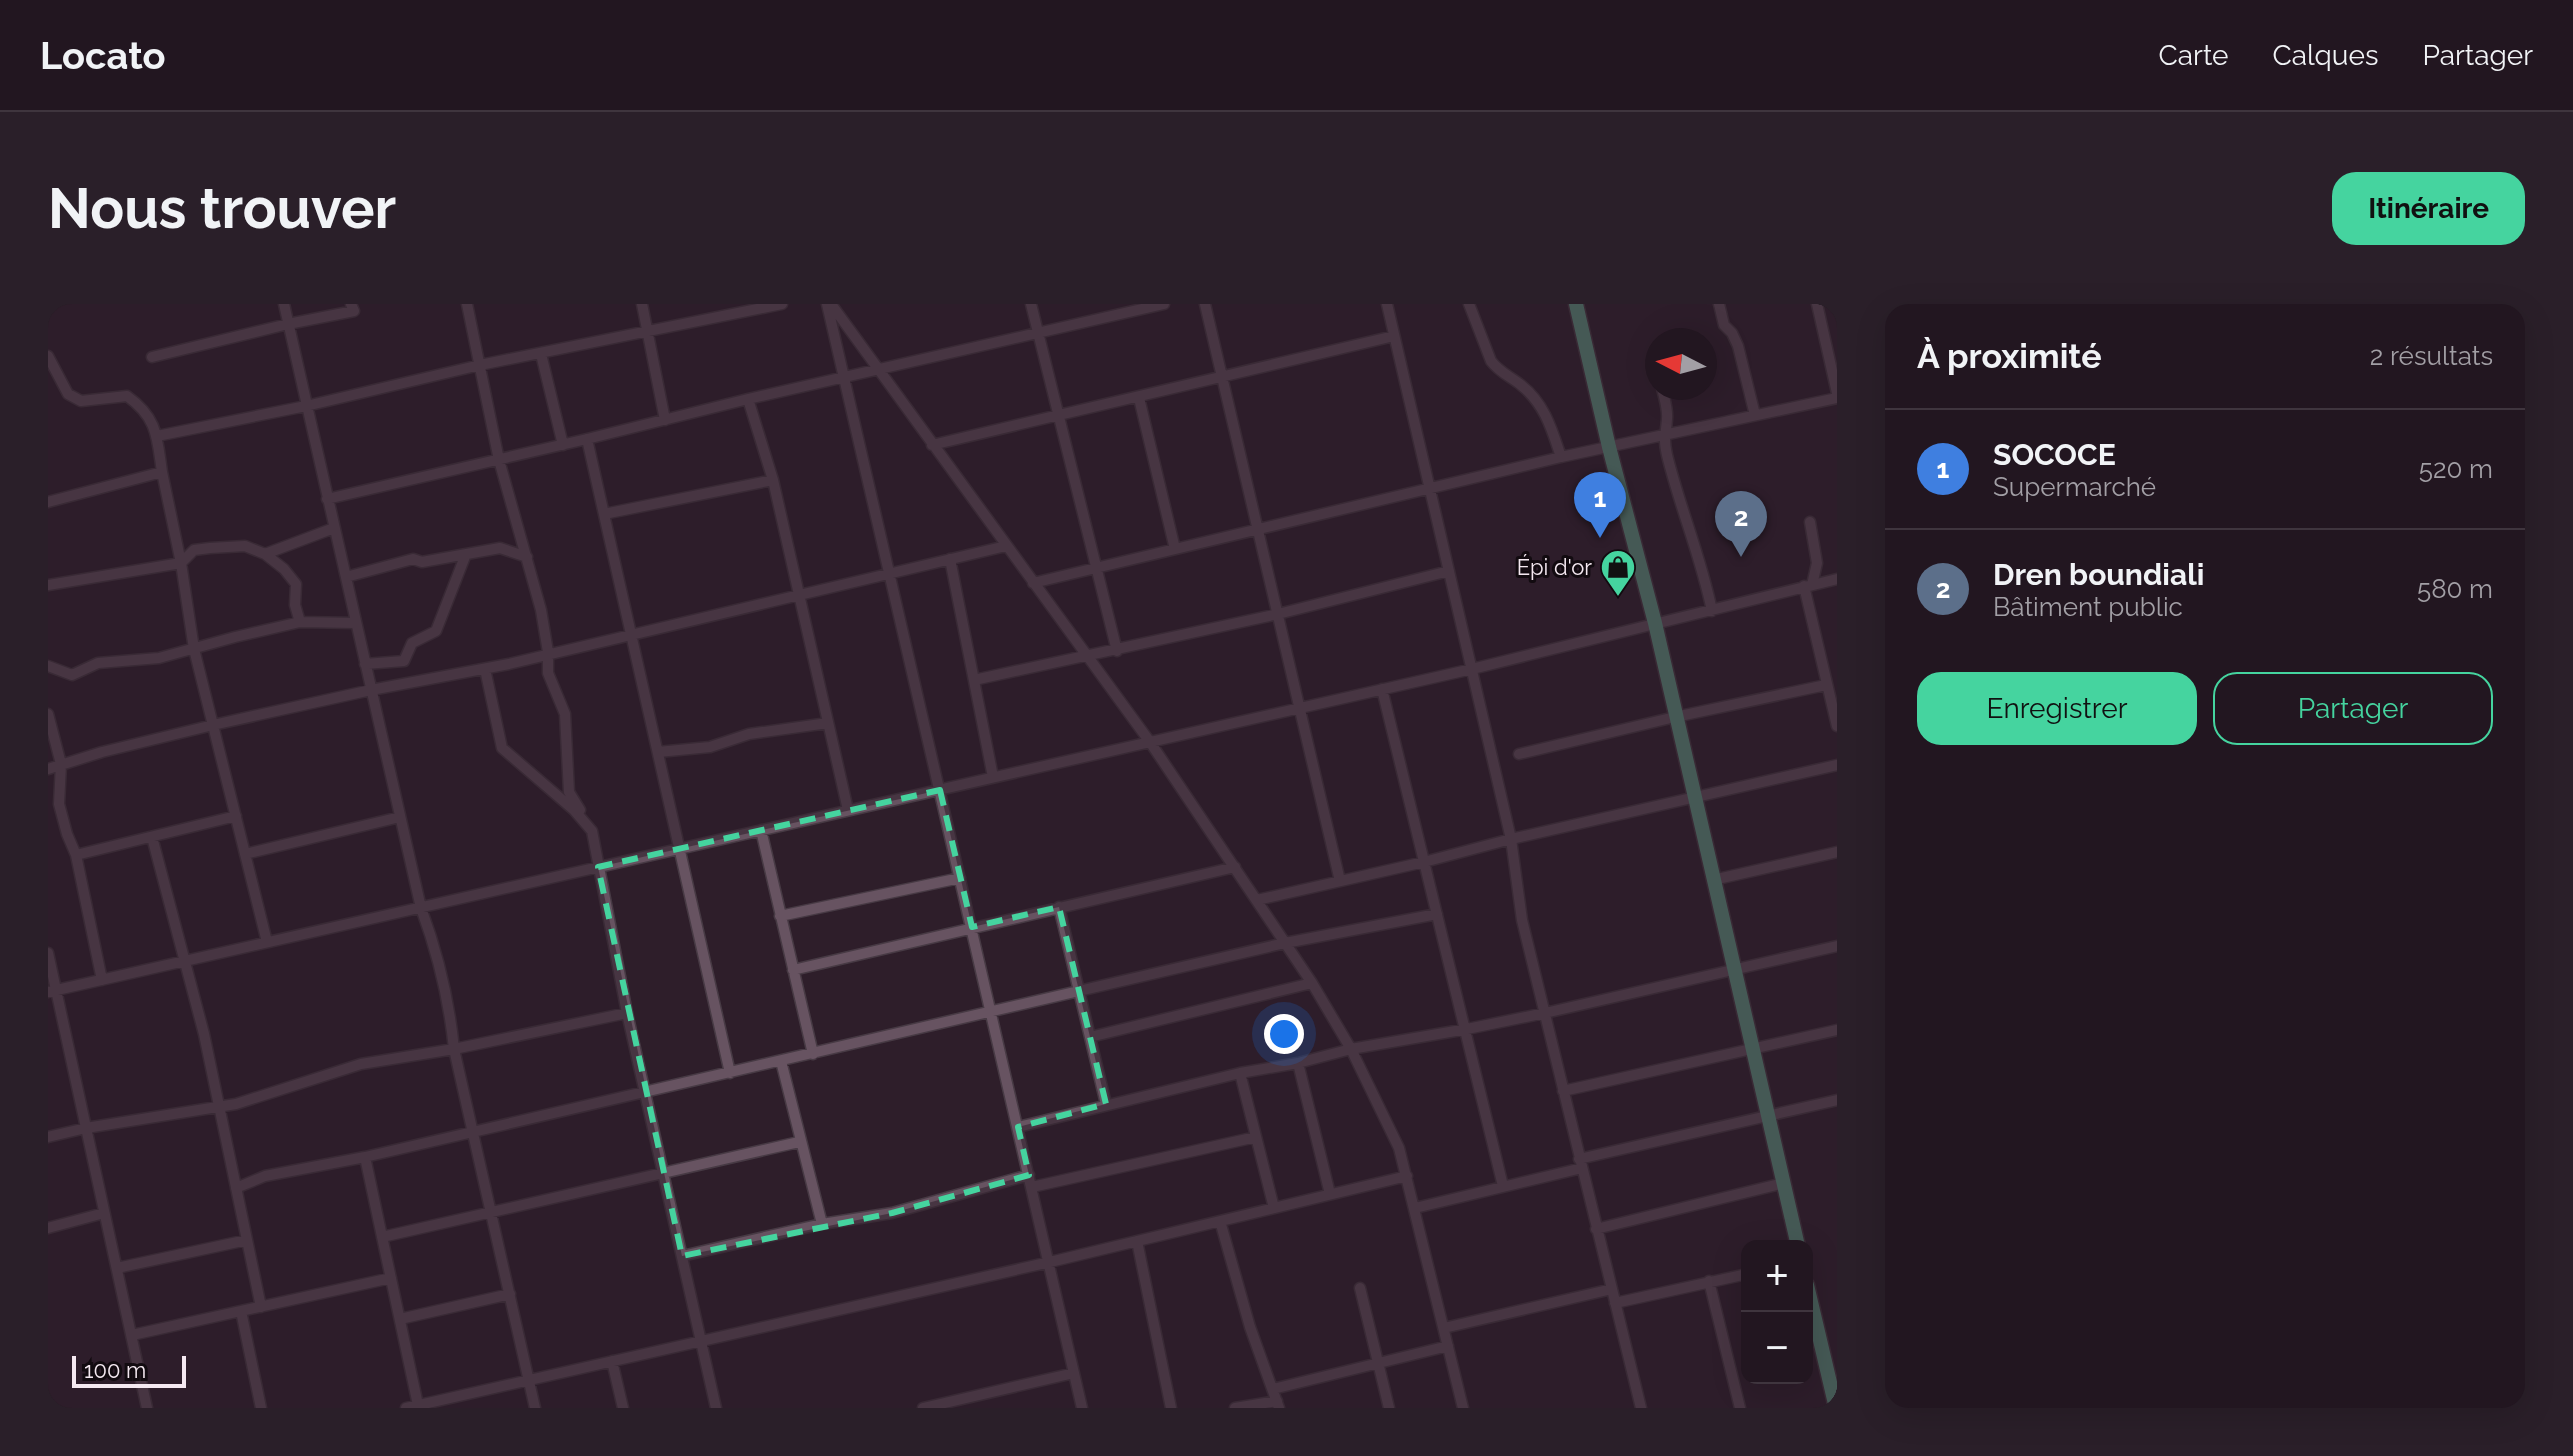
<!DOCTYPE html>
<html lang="fr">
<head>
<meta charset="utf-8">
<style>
  body { margin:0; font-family:Raleway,sans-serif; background:#2a1f29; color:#f1f3f6 }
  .controls { position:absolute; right:24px; bottom:24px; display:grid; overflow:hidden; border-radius:16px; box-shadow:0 8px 32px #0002 }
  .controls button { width:72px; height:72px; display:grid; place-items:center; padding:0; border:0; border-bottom:2px solid #3f353e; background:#221620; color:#f1f3f6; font:40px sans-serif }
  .compass { position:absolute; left:1597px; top:24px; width:72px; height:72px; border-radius:50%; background:#221620; box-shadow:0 8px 32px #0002; rotate:276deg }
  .scale { position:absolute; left:24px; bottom:20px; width:114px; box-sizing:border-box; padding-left:8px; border:4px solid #f5e9f1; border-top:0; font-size:22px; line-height:28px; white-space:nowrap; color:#f5e9f1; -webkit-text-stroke:6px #120b10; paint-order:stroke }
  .you { position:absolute; left:1236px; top:730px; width:28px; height:28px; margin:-20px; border:6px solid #fff; border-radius:50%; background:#1a73e8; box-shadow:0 0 0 12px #1a73e833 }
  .badge { display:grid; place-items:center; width:52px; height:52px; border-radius:50%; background:#45d49f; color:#fff; font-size:26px; font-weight:700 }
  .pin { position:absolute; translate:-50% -66px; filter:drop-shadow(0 2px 4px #0008) }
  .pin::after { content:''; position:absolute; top:42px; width:28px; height:24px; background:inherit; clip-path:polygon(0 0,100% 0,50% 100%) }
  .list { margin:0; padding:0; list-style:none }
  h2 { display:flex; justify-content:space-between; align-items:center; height:104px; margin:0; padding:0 32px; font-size:34px }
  h2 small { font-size:26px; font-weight:400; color:#a29fa5 }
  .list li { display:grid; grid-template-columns:52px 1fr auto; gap:24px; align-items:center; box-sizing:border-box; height:120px; padding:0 32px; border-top:2px solid #3f353e }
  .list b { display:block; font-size:30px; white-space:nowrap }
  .list p { margin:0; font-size:26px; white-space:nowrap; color:#a29fa5 }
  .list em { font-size:26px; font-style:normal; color:#a29fa5 }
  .actions { display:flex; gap:16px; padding:24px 32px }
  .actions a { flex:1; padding:18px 0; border:2px solid #45d49f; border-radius:24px; text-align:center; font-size:28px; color:#45d49f }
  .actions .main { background:#45d49f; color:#111 }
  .map { position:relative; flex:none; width:1789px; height:1104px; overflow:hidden; border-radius:24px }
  header { display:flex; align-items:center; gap:48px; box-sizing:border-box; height:112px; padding:0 40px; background:#221620; border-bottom:2px solid #3f353e }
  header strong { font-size:38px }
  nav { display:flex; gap:44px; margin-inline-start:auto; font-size:28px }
  .intro { display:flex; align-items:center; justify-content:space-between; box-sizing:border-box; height:192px; padding:0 48px }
  h1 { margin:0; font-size:56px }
  .button { padding:20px 36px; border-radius:24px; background:#45d49f; color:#111; font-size:28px; font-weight:700 }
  main { display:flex; gap:48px; padding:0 48px }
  aside { flex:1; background:#221620; border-radius:24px; box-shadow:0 8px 32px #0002 }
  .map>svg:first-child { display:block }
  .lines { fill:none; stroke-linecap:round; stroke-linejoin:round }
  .minor-casing { stroke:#473a44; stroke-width:13 }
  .major-casing { stroke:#473a44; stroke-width:17 }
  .minor { stroke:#675361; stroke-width:10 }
  .major { stroke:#62a28b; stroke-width:14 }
  .marked { fill:none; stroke:#45d49f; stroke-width:6; stroke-dasharray:16 10; stroke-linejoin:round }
  .labels { text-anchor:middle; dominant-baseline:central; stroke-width:6; stroke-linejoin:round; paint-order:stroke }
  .poi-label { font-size:22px; fill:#f5e9f1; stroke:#120b10; text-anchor:end }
</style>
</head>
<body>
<header>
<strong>Locato</strong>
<nav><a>Carte</a><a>Calques</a><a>Partager</a></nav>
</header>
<div class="intro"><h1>Nous trouver</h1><a class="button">Itinéraire</a></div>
<main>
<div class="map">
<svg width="1789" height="1104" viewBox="0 0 1789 1104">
  <rect width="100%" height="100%" fill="#2e1e2a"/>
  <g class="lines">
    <!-- minor casing -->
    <g class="minor-casing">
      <path id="minor" d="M236 0 373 604C390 650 401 695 406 745L487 1104
        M419 0 451 156 493 306 500 348V369L517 410 521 488 532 506
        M594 0 617 116
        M779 0 1034 1104
        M783 0 1102 438 1264 679 1303 745 1351 844 1415 1104
        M983 0 1069 347
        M1157 0 1292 577
        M1339 0 1463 535 1474 616 1593 1104
        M1421 0 1443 57C1451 68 1463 73 1473 81 1497 100 1504 126 1513 153
        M1671 0 1676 21 1684 29 1690 42 1707 111
        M1769 0 1789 89
        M493 50 515 141
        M0 52 20 90 33 97 79 92C110 114 109 134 114 168
        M104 53 240 20 306 7 303 0
        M1614 84C1616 94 1620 104 1619 115 1618 131 1615 133 1619 151 1632 204 1653 253 1664 307
        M1091 94 1127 245
        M700 95 725 176 800 506
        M109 132 258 102 432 61 734 0
        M539 135 682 769
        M884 141 1346 32
        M279 195 539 135 700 95 1116 0
        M0 198 114 168 133 259 146 345 219 638
        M556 210 725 176
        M1762 218 1769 259 1764 281
        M217 250 236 265 248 280 247 301 252 318
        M902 255 945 473
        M298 273 365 255 374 258 452 244 479 253
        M985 279 1513 153 1789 94
        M0 281 133 259 146 246 162 244 197 242 217 250 286 224
        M1756 282 1789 422
        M317 360 356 357 364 339 388 327 418 250
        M0 362 24 371 50 359 111 354 187 333 252 318 308 319
        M437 365 454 444 526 506 544 527 579 709 668 1104
        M926 376 1230 310 1401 267
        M1334 385 1455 882
        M0 410 13 460 11 500 19 530 28 551 54 676
        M610 448 662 443 701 430 780 419
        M1471 450 1627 413 1778 381
        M0 465 54 448 165 421 323 386 461 360 958 242
        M713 526 765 750
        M104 533 156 730 213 1003
        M197 550 352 513
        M28 551 188 512
        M1665 576 1789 548
        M1209 596 1376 558 1463 535 1789 461
        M1011 603 1058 800
        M732 612 912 574
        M0 649 99 1104
        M745 666 1187 563
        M0 688 1424 365 1789 275
        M1042 733 1264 679
        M733 757 774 920
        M1250 759 1282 890
        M1192 769 1226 904
        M1515 787 1789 726
        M970 823 1192 769 1250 759 1303 745 1419 725 1497 709 1789 642
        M0 833 38 824 188 800 313 760 406 745 579 709
        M317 853 370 1101
        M1531 855 1789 796
        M984 883 1208 833
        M188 884 217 872 317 853 1237 639 1389 610
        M1367 904 1534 864
        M1172 917 1202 1023 1231 1104
        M0 924 56 909
        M1548 925 1736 879
        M334 933 751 838
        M1089 937 1123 1104
        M634 952 774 920 844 909 981 871
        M69 964 199 936
        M1661 977 1692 1104
        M1312 984 1341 1104
        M1567 999 1699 970
        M193 1007 213 1104
        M352 1015 462 990
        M1396 1024 1564 985
        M84 1031 343 974
        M564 1057 575 1104
        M1225 1085 1400 1042
        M358 1104 1002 958 1359 872
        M875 1104 1026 1069
        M1187 1104 1229 1097"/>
    </g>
    <!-- major casing -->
    <g class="major-casing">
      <path id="major" d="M1528 0 1561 143 1607 319 1750 942
        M1759 981 1788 1104"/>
    </g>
    <!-- minor -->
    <use href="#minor" class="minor"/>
    <!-- major -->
    <use href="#major" class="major"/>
  </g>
  <!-- marked area -->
  <path d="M0 0H1789V1104H0ZM892 486 924 623 1011 603 1058 800 970 823 981 871 844 909 634 952 550 563Z" fill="#2e1e2a" fill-opacity=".55" fill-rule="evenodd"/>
  <path class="marked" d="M892 486 924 623 1011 603 1058 800 970 823 981 871 844 909 634 952 550 563Z"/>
  <!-- icons -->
  <defs>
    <g id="shop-pin" transform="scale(1.8)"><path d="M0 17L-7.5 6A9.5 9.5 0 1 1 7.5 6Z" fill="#45d49f" stroke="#120b10"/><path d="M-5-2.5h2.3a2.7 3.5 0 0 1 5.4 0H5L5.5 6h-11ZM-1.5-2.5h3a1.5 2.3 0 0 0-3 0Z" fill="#111"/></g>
  </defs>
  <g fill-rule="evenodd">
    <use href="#shop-pin" x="1570" y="263"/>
  </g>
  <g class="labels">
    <!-- poi labels -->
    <g class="poi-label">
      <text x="1544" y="263">Épi d'or</text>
    </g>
  </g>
</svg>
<div class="controls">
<button>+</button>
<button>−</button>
</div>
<svg class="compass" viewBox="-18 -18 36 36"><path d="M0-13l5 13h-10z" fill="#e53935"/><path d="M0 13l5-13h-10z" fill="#a29fa5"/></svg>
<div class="scale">100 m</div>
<div class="you"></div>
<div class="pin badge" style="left:1552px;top:234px;background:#3f7fe0">1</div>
<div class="pin badge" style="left:1693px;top:253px;background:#5c6f8a">2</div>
</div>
<aside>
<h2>À proximité<small>2 résultats</small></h2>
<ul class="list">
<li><span class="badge" style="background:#3f7fe0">1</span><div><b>SOCOCE</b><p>Supermarché</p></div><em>520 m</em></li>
<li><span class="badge" style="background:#5c6f8a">2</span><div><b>Dren boundiali</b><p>Bâtiment public</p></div><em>580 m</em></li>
</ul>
<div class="actions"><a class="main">Enregistrer</a><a>Partager</a></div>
</aside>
</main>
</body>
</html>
